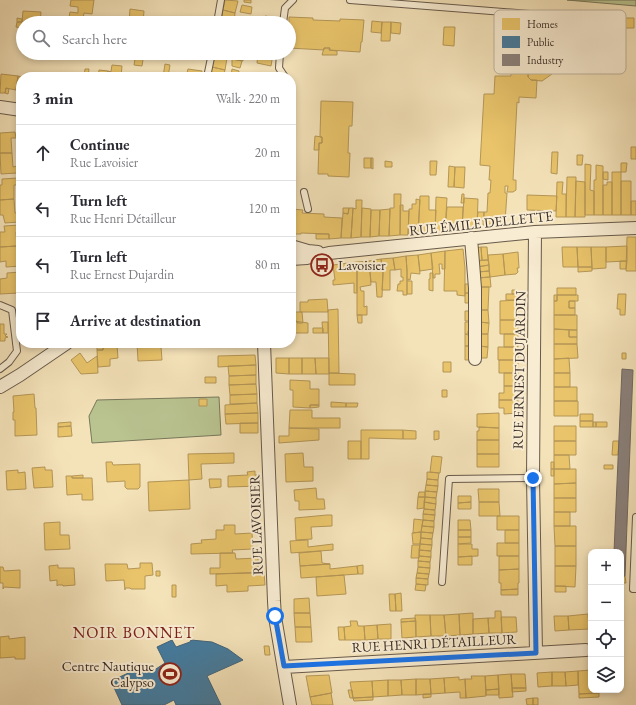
<!DOCTYPE html>
<html lang="en">
<head>
<meta charset="utf-8">
<style>
  body { margin:0; font-family:"EB Garamond",serif; background:#f7f7f7; color:#2b2b33 }
  .controls { position:absolute; right:12px; bottom:12px; display:grid; overflow:hidden; border-radius:8px; box-shadow:0 2px 6px #0003 }
  .controls button { width:36px; height:36px; display:grid; place-items:center; padding:0; border:0; border-bottom:1px solid #e1e1e2; background:#fff; color:#2b2b33; font:20px sans-serif }
  .stop { position:absolute; width:12px; height:12px; margin:-9px; border:3px solid #1a73e8; border-radius:50%; background:#fff }
  .stop.end { background:#1a73e8; border-color:#fff; box-shadow:0 1px 4px #0008 }
  .list { margin:0; padding:0; list-style:none }
  h2 { display:flex; justify-content:space-between; align-items:center; height:52px; margin:0; padding:0 16px; font-size:17px }
  h2 small { font-size:13px; font-weight:400; color:#7c7c81 }
  .list li { display:grid; grid-template-columns:26px 1fr auto; gap:12px; align-items:center; box-sizing:border-box; height:56px; padding:0 16px; border-top:1px solid #e1e1e2 }
  .list b { display:block; font-size:15px; white-space:nowrap }
  .list p { margin:0; font-size:13px; white-space:nowrap; color:#7c7c81 }
  .list em { font-size:13px; font-style:normal; color:#7c7c81 }
  .icon { flex:none; width:22px; height:22px; fill:none; stroke:currentColor; stroke-width:2; stroke-linecap:round; stroke-linejoin:round }
  .map { position:relative; flex:none; width:636px; height:705px; overflow:hidden }
  .search { position:absolute; background:#fff; box-shadow:0 2px 6px #0003; left:16px; top:16px; width:280px; height:44px; display:flex; align-items:center; gap:10px; box-sizing:border-box; padding:0 14px; border-radius:22px; color:#7c7c81; font-size:15px }
  .panel { position:absolute; background:#fff; box-shadow:0 2px 6px #0003; left:16px; top:72px; width:280px; height:276px; border-radius:16px }
  .map>svg:first-child { display:block }
  .green { fill:#b9c491; stroke:#78785c }
  .homes { fill:#e9c46a; stroke:#b49656 }
  .public { fill:#457b9d; stroke:#416379 }
  .industry { fill:#8a817c; stroke:#716862 }
  .lines { fill:none; stroke-linecap:round; stroke-linejoin:round }
  .service-casing { stroke:#675a4b; stroke-width:8 }
  .minor-casing { stroke:#675a4b; stroke-width:14 }
  .service { stroke:#f8ecd2; stroke-width:6 }
  .minor { stroke:#f8ecd2; stroke-width:12 }
  .route { stroke:#1a73e8; stroke-width:5 }
  .labels { text-anchor:middle; dominant-baseline:central; stroke-width:4; stroke-linejoin:round; paint-order:stroke }
  .street-label { font-size:14px; fill:#382c26; stroke:#f8ecd2 }
  .poi-label { font-size:14px; fill:#382c26; stroke:#f8ecd2; text-anchor:start }
  .quarter-label { font-size:16px; letter-spacing:1px; fill:#7a1f14; stroke:#f8ecd2 }
  .key { fill:#f8ecd2; stroke:#beb29e; stroke-width:1 }
  .key-label { font-size:11px; fill:#382c26 }
</style>
</head>
<body>
<div class="map">
<svg width="636" height="705" viewBox="0 0 636 705">
  <rect width="100%" height="100%" fill="#f4e2b9"/>
  <filter id="stains"><feTurbulence type="fractalNoise" baseFrequency=".005" numOctaves="4"/><feColorMatrix values="0 0 0 0 .2 0 0 0 0 .09 0 0 0 0 .02 0 0 0 .5 -.17"/></filter>
  <radialGradient id="worn" r=".72"><stop offset=".6" stop-color="#630" stop-opacity="0"/><stop offset="1" stop-color="#630" stop-opacity=".3"/></radialGradient>
  <!-- green -->
  <path class="green" d="M567 0H636V6Z
    M219 397 221 435 92 443 89 416 97 400Z"/>
  <!-- homes -->
  <path class="homes" d="M71 0H94L92 14 84 13 83 19 91 20V23H68L70 12 78 13V7L70 6Z
    M225 0 238 1 235 13 223 10Z
    M244 0H251V3L244 2Z
    M242 5 252 7 251 14 240 12Z
    M130 9 144 11 143 23H129Z
    M223 10 235 13 234 23 221 21Z
    M23 11 41 12 40 23H23V28L16 27 17 22H22Z
    M265 16 278 18 277 23H264Z
    M289 17 313 18V20L340 21V19L364 20 362 42H361L360 52 329 50 330 48H324V50L289 48Z
    M17 18 22 19V22H17Z
    M625 18H634V28H625Z
    M372 21 382 22 381 33 371 32Z
    M382 22H391L390 41H381Z
    M391 22 401 23 400 34 391 33Z
    M444 27H455L454 46 443 45Z
    M324 48H330L329 50 337 51V55H322Z
    M512 52H530L528 77 531 80H537L536 98 519 97V103L517 102 513 180H516V190L513 192H507L508 186H505V193H507L505 222 483 225 484 212H487L488 193H490L491 180H489L490 166 480 165 484 94H494L495 76H511Z
    M136 53H144L142 66 134 65Z
    M215 53H228L227 58 214 56Z
    M233 53H240L243 58V61L232 59Z
    M258 53 273 54 271 66 257 63Z
    M214 56 227 58 225 70 212 67Z
    M232 59 242 61 240 68 232 66Z
    M538 59H548V64H552V74L542 81 531 80 528 77V65Z
    M165 64 170 65 168 77H163Z
    M112 65 122 66 121 77H110Z
    M212 67 225 70 223 77H210Z
    M85 69H89L88 77H84Z
    M188 69 202 71 201 77H186Z
    M232 69 239 71 238 77H231Z
    M99 70 108 71 107 77H98Z
    M108 71 111 72 110 77H107Z
    M1 74 18 76 16 90 6 88 5 93H0Z
    M18 76 22 77 21 90H16Z
    M6 88 9 89 8 94 5 93Z
    M321 101 353 102 352 126H349L348 153H350L349 177 328 176V174H318L319 143H322V137H320V136Z
    M15 132 16 138H11L12 153H0V133Z
    M315 136 322 137V143H319V150H314Z
    M631 147H636V159H631Z
    M552 152H558L557 174 551 173Z
    M0 153H12L13 167 17 166V173L1 174Z
    M577 155H583L582 165H577Z
    M364 158H371V168H364Z
    M371 158H373V169L371 168Z
    M385 161 392 162V167H385Z
    M430 161H437L436 175H430Z
    M621 163H627L626 172H621Z
    M585 164 591 165 590 190 594 191V215H585Z
    M596 165 603 166V215H594V180H596Z
    M449 166 455 167 454 187H448Z
    M455 167H465L464 188 454 187Z
    M603 172H608V180L603 179Z
    M612 172H621V215H612Z
    M567 177H576L575 217H566Z
    M18 178V185H14V199L0 200V185H2V179Z
    M576 181 585 182V217H575Z
    M621 181H631V215H621Z
    M557 182H563L562 194H566V217H556Z
    M607 182H612V215H603V185H607Z
    M394 194H401L400 235 389 236 390 208H394Z
    M462 194H464V203H461Z
    M527 195 557 196 556 211 527 210Z
    M420 196H429V210H436L435 233 418 234Z
    M436 197 447 198 445 231 435 233Z
    M464 198 478 199 477 227 462 229Z
    M14 199 15 213H19V222L5 223 3 215H0V200Z
    M416 199 420 200 418 234 408 235 409 209H412V204H416Z
    M356 200H362L361 237 351 238 353 208 356 209Z
    M631 201H636V215H631Z
    M400 205H403V211H409L408 235H400Z
    M447 207H463L462 229 445 231Z
    M343 208H349L348 214 343 213Z
    M349 208H353L351 238H341L343 213 348 214Z
    M362 208 371 209 370 237H361Z
    M292 209 303 210 302 213 324 214V217L342 218 341 238 329 239V234L301 233V234H291Z
    M390 209 389 236H379L380 210Z
    M371 210H380L379 236 370 237Z
    M478 212H484V221L477 220Z
    M20 225 21 232H16L17 246 0 247V232H5L4 226Z
    M316 234H329V239H316Z
    M627 237H636V271H626Z
    M17 246 18 260H21V266L6 267V261L0 262V247Z
    M627 246V261L606 262V247Z
    M481 247 482 260 477 261 476 248Z
    M481 247H487L488 260H482Z
    M562 247H577L578 267H563Z
    M577 247H591L592 267H578Z
    M591 247H606V268L592 269Z
    M463 249 465 268V296L457 295V291H444L445 251Z
    M445 251V269H442V264H439L440 274H435V278H433L431 253Z
    M518 252 519 268H517L518 272 516 274 505 275 503 254Z
    M431 253 433 269 420 271 418 255Z
    M503 254 505 275 490 277 488 255Z
    M418 255 420 274 411 273 410 280 408 279V281H412V294H407V271L406 256Z
    M406 256 407 271V295H403V291H397L398 284H400V281H403V277H401V269L395 270 393 258Z
    M393 258 395 270H390V290H382L383 273 381 259Z
    M381 259 383 273 382 297H377L376 282H371L369 261Z
    M488 260 489 265 477 267V261Z
    M369 261 371 285 360 287 361 291H364V307L367 306V315H357V262Z
    M620 261H627L626 269H620Z
    M357 262V293H354V283L333 285V280H335L333 265Z
    M489 265V271L478 272 477 267Z
    M578 267H592V271L578 272Z
    M489 271 490 277 478 278V272Z
    M21 272V279H19V293L0 294V279L7 278V273Z
    M430 273H433V291L429 290V279H430Z
    M490 277 491 287H479L478 278Z
    M465 284H471V293H465Z
    M479 287H489L488 310H479Z
    M557 288H576V295H557Z
    M512 290H517V294H512Z
    M465 293H471V303H465Z
    M506 294H518V300H506Z
    M618 294H626L625 315H620V309H617Z
    M554 295H557V301H554Z
    M557 295H578V301H569V308H575V315H554V301H557Z
    M327 299 328 312H300V302H308V300Z
    M518 300V320H500V301Z
    M569 301H575V308H569Z
    M338 309 339 373H329L328 310Z
    M479 310H488L489 323 479 322Z
    M465 311H471V321H465Z
    M291 312H302L303 323H297V321L291 323Z
    M357 315H362V323H358Z
    M554 315H577V330L554 329Z
    M500 320H518V334H500Z
    M293 321 308 323V333H291V323H293Z
    M322 322H328V333H323Z
    M465 322H470V331H468V334H465Z
    M479 322 489 323 488 334H479Z
    M0 324H4V334H7L5 336 8 337 5 338V341H0Z
    M313 328H323V333H313Z
    M554 329 569 330V337H577V344H554Z
    M569 330H577V337H569Z
    M465 334 471 336V346H465Z
    M479 334H488V347L479 346Z
    M504 334H518V347H504Z
    M137 343H160V347H161L162 360 138 361Z
    M205 343H226V345L205 346Z
    M103 344 117 345 118 358 110 359V366L98 367 97 350H103Z
    M554 344H577L578 358 554 359Z
    M103 345V350H97V346Z
    M465 346H470L471 360H465Z
    M479 346 488 347 487 358H478Z
    M498 347H518V360H498Z
    M80 353 87 363 97 356 98 373 81 374 71 360Z
    M622 353H626V359H622Z
    M255 355 256 365 218 367V356Z
    M276 358H289V374L276 373Z
    M289 358H302V374H289Z
    M302 358H315L316 374H302Z
    M315 358H329V374H316Z
    M569 358 570 373H554V359Z
    M499 360H518V373H499Z
    M443 362H451V372H443Z
    M256 365V375L229 376 228 366Z
    M329 373 355 374V385H329Z
    M504 373H518V386H504Z
    M554 373H570V387H554Z
    M256 375V384L229 385V376Z
    M205 377H216V383H205Z
    M290 380 310 381V389H319V405H310V408L293 407V390H290Z
    M256 384 257 394 230 395 229 385Z
    M504 386H518V400H499V393H504Z
    M554 387H577V401H554Z
    M442 390H447V397H442Z
    M34 394 35 408H36L37 435 15 436V420H13V412H14L13 396Z
    M257 394V403L230 404V395Z
    M199 399H207V406H199Z
    M499 400H518V413L504 414V408H499Z
    M554 401H578V416H554Z
    M331 402 346 403V407H331Z
    M257 403 258 413 225 414V405Z
    M346 403H358L357 407H346Z
    M310 405H319V407L310 408Z
    M290 410H312V418H340V428H289Z
    M258 413V423L226 424 225 414Z
    M499 413V428L477 427V414Z
    M580 414H593V421H580Z
    M580 421H593V427H580Z
    M71 422V426L58 427V423Z
    M593 422H596V427H593Z
    M596 422H607V427H596Z
    M240 423H258V433H240Z
    M71 426 72 436 58 437V427Z
    M554 426H576V441H554Z
    M479 427 499 428V440H477V431H479Z
    M289 428 319 429V440L279 443V436H289Z
    M361 430H402L403 431V439L369 438V459H361Z
    M402 430 416 431V439H403V431Z
    M434 431H439V439L434 440Z
    M477 440H499V454H477Z
    M348 441H361V459H348Z
    M554 441H576V455H554Z
    M613 441H619L618 455H612Z
    M234 453V463L201 464 202 479 189 480 188 454Z
    M303 453 304 467H313V481L286 482 285 454Z
    M477 454H499V467H477Z
    M554 455H569L570 469H554Z
    M432 456 442 457 440 473 430 472Z
    M106 462H112L113 465 140 464V487L138 489H127L125 487V481L107 482Z
    M551 462H554V469H551Z
    M604 465H613V469H604Z
    M45 467V470H52L53 487 34 488 32 468Z
    M551 469H554V476H551Z
    M554 469H576V483L554 484Z
    M18 470V473L25 472 26 489 7 490 6 471Z
    M255 471V475H260L261 486 228 487V476L248 475 247 472Z
    M427 472 439 473 438 480 427 479Z
    M83 475V478H72V476Z
    M66 476H72V478H92L93 500H82V494L67 495Z
    M209 479H221V487L210 488Z
    M427 479 438 480V486L426 485Z
    M189 480 190 509 149 511 148 482Z
    M576 483V498H554V484Z
    M426 485 438 486 437 492 425 491Z
    M316 488 317 499H324L325 509 299 510V501H295L294 490Z
    M478 489H499V502H479Z
    M425 491 437 492 436 498 425 497Z
    M419 492H425V497H418Z
    M458 496H471V502L458 503Z
    M418 497H425L424 508 417 509Z
    M425 497 436 498V504L424 502Z
    M554 498H576V512H554Z
    M424 502 436 504 435 510 424 509Z
    M471 502V509H458V503Z
    M479 502H499L500 516H479Z
    M424 509 435 510V515L423 514Z
    M554 512H570V526H554Z
    M423 514 435 515 434 521 423 520Z
    M327 515H332V526L311 527 312 539 296 540 295 518Z
    M497 516H519V530H497Z
    M414 519 423 520 421 532 413 533Z
    M423 520 434 521V527L422 526Z
    M458 520H470L471 530H458Z
    M60 522V535H69L70 549 45 550 44 523Z
    M224 525H235V534L252 533 253 549 232 550 233 553 191 554V544L202 543 201 540 216 539V530H224Z
    M422 526 434 527 433 533 421 532Z
    M554 526H576V546H555Z
    M458 530H471V537H458Z
    M505 530H519V543H505Z
    M421 532 433 533 432 539 421 538Z
    M421 532 420 544H413L412 533Z
    M458 537H471V543L458 544Z
    M421 538 432 539V545L420 544Z
    M308 540V547L333 544V550L291 553 290 541Z
    M497 543H519V556H497Z
    M420 544 432 545 431 551 419 550Z
    M458 544H472V549H478V556L458 557Z
    M412 545H420L419 558H411Z
    M555 546H576V566H555Z
    M419 550 431 551V557L419 556Z
    M321 551 322 563 330 564 300 566 299 553Z
    M220 553H235L236 559 258 558V573L210 574V568H220Z
    M419 556 431 557 430 562 418 561Z
    M472 556V565H458V557Z
    M499 556H519V569L499 570Z
    M418 561 430 562V568L418 567Z
    M140 563H152L153 575 145 576V589H131L130 588H125V590L124 580 106 581 105 564H127L128 569 140 568Z
    M330 564V569L357 566 358 574 301 578 300 566Z
    M58 565V568H74L75 585 63 586V585H58L57 586V580L50 581 49 566Z
    M363 565V574H358L357 566Z
    M555 566H576L575 587 555 586Z
    M0 567H3L4 571 20 570V588L4 587 3 589V583H0Z
    M418 567 430 568 429 574 417 573Z
    M519 569V583H518V589L501 590V583H499V570Z
    M156 571H160V576H156Z
    M264 572 265 585 248 586V591L227 592V585L216 586V574Z
    M417 573 429 574 428 579 416 578Z
    M344 575 346 594 317 596 316 577Z
    M621 576H625L626 583H621Z
    M416 578 428 579V585L416 584Z
    M416 584 426 585 425 591 415 590Z
    M172 585H176V597H172Z
    M555 586H566V592H555Z
    M518 589V595H501V590Z
    M401 593 402 611H396L395 594Z
    M389 594H395L396 611H390Z
    M309 598 310 613H294V599Z
    M495 611H501L502 633H489L488 618H495Z
    M294 613H310L311 627H295Z
    M473 613V634L460 635 459 614Z
    M459 614 460 635 446 636 444 615Z
    M588 614 589 629 569 630 568 616Z
    M415 615H430L431 636 416 637Z
    M430 615H444L446 636H431Z
    M554 616H568L569 630 555 631Z
    M501 617H516L517 632 502 633Z
    M415 618 416 621 401 622V619Z
    M488 618 489 633 473 634V619Z
    M350 621H357L358 626H364L365 640H345L344 627 351 626Z
    M416 621V637L402 638 401 622Z
    M391 624V639H378L377 625Z
    M377 625 378 639 365 640 364 626Z
    M295 627H311L312 642H296Z
    M338 627H344L345 640H339Z
    M9 636V639L25 637V659H15V657L0 658V637Z
    M264 646H269L270 655H265Z
    M591 670V690H599V693L579 694 578 671Z
    M578 671V685L566 686 565 672Z
    M552 672H565L566 686H552Z
    M552 672V686L538 687 537 673Z
    M511 674 513 697 499 698 498 675Z
    M511 674H525L526 688H512Z
    M329 675 332 693 310 697 306 676Z
    M498 675 499 689 486 690 485 676Z
    M471 676H485L486 696 466 698 465 679H472Z
    M459 677V680L465 679 466 698H460V692L445 693 444 678Z
    M444 678 445 693 431 694 430 679Z
    M416 679H430L431 694 416 695Z
    M416 679V695H402L401 680Z
    M388 680V696L373 697 372 681Z
    M388 680H401L402 695 388 696Z
    M372 681 373 697 353 698 350 682Z
    M512 688H526V691L512 692Z
    M499 689V695H486V690Z
    M348 690H352L353 698H350Z
    M331 693 333 705H312L310 697Z
    M599 693V697L579 698V694Z
    M423 694H431V697L423 698Z
    M373 697V700L354 701 353 698Z
    M533 698H538V705H533Z
    M533 698V705H527L526 699Z"/>
  <!-- public -->
  <path class="public" d="M172 640 176 647 190 642 191 640 212 642 228 649 243 660 207 676 221 705H176L174 700 164 705H122L111 681 148 664 153 671 165 663 157 647Z"/>
  <!-- industry -->
  <path class="industry" d="M622 369 633 370 625 576H621V552H614Z"/>
  <g class="lines">
    <!-- service casing -->
    <g class="service-casing">
      <path id="service" d="M350 0 581 18
        M217 23 221 0
        M283 23 285 8 293 0
        M280 53 279 68 285 77
        M207 77 212 53
        M304 192 308 209
        M0 305 12 310 17 351 9 362 0 369
        M636 517 633 589H636
        M442 582 449 479 533 478"/>
    </g>
    <!-- minor casing -->
    <g class="minor-casing">
      <path id="minor" d="M0 107 21 110
        M535 232 533 478 536 653
        M471 238 475 288V359
        M291 246 308 251 318 252
        M291 259 307 258 329 253 535 232 636 228
        M264 343 274 601 275 617 290 705
        M0 387 20 375 67 343
        M284 667 586 650"/>
    </g>
    <!-- service -->
    <use href="#service" class="service"/>
    <!-- minor -->
    <use href="#minor" class="minor"/>
  </g>
  <g class="lines">
    <!-- route -->
    <path class="route" d="M275 616 284 666 536 653 533 478"/>
  </g>
  <!-- icons -->
  <defs>
    <g id="bus-ring" transform="scale(1.15)"><circle r="9.5" fill="#f8ecd2" stroke="#8f2418" stroke-width="1.5"/><path d="M-5-6H5V4H4V6H2V4H-2V6H-4V4H-5ZM-3.5-4V0h7V-4ZM-3.5 1.2v1.5H-2V1.2ZM2 1.2v1.5H3.5V1.2Z" fill="#8f2418"/></g>
    <g id="stadium-ring" transform="scale(1.15)"><circle r="9.5" fill="#f8ecd2" stroke="#8f2418" stroke-width="1.5"/><path d="M0-5a6.5 5 0 1 0 0 10a6.5 5 0 1 0 0-10ZM-3.5-1.8h7v3.6h-7Z" fill="#8f2418"/></g>
  </defs>
  <g fill-rule="evenodd">
    <use href="#bus-ring" x="322" y="265"/>
    <use href="#stadium-ring" x="170" y="674"/>
  </g>
  <g class="labels">
    <!-- street labels -->
    <g class="street-label">
      <text transform="translate(481 223) rotate(-6)">RUE ÉMILE DELLETTE</text>
      <text transform="translate(519 370) rotate(-89)">RUE ERNEST DUJARDIN</text>
      <text transform="translate(256 525) rotate(-92)">RUE LAVOISIER</text>
      <text transform="translate(434 643) rotate(-3)">RUE HENRI DÉTAILLEUR</text>
    </g>
    <!-- poi labels -->
    <g class="poi-label">
      <text x="338" y="265">Lavoisier</text>
      <text x="154" y="666" text-anchor="end">Centre Nautique<tspan x="154" dy="16">Calypso</tspan></text>
    </g>
    <!-- quarter labels -->
    <g class="quarter-label">
      <text x="134" y="632">NOIR BONNET</text>
    </g>
  </g>
  <!-- legend -->
  <rect x="494" y="10" width="132" height="64" rx="6" class="key"/>
  <rect x="502" y="18" width="18" height="12" fill="#e9c46a"/>
  <rect x="502" y="36" width="18" height="12" fill="#457b9d"/>
  <rect x="502" y="54" width="18" height="12" fill="#8a817c"/>
  <g class="key-label">
    <text x="527" y="28">Homes</text>
    <text x="527" y="46">Public</text>
    <text x="527" y="64">Industry</text>
  </g>
  <rect width="100%" height="100%" filter="url(#stains)"/>
  <rect width="100%" height="100%" fill="url(#worn)"/>
</svg>
<div class="controls">
<button>+</button>
<button>−</button>
<button><svg class="icon" aria-label="locate" viewBox="0 0 24 24"><circle cx="12" cy="12" r="6"/><path d="M12 2v4M12 18v4M2 12h4M18 12h4"/></svg></button>
<button><svg class="icon" aria-label="layers" viewBox="0 0 24 24"><path d="M12 4l9 5-9 5-9-5zM3 14l9 5 9-5"/></svg></button>
</div>
<div class="stop" style="left:275px;top:616px"></div>
<div class="stop end" style="left:533px;top:478px"></div>
<div class="search"><svg class="icon" aria-label="search" viewBox="0 0 24 24"><circle cx="10" cy="10" r="6"/><path d="M15 15l6 6"/></svg>Search here</div>
<section class="panel">
<h2>3 min<small>Walk · 220 m</small></h2>
<ul class="list">
<li><svg class="icon" aria-label="ahead" viewBox="0 0 24 24"><path d="M12 20V5M6 11l6-6 6 6"/></svg><div><b>Continue</b><p>Rue Lavoisier</p></div><em>20 m</em></li>
<li><svg class="icon" aria-label="left" viewBox="0 0 24 24"><path d="M17 20v-9H6M10 6l-5 5 5 5"/></svg><div><b>Turn left</b><p>Rue Henri Détailleur</p></div><em>120 m</em></li>
<li><svg class="icon" aria-label="left" viewBox="0 0 24 24"><path d="M17 20v-9H6M10 6l-5 5 5 5"/></svg><div><b>Turn left</b><p>Rue Ernest Dujardin</p></div><em>80 m</em></li>
<li><svg class="icon" aria-label="arrive" viewBox="0 0 24 24"><path d="M6 21V4h12l-3 4 3 4H6"/></svg><div><b>Arrive at destination</b></div></li>
</ul>
</section>
</div>
</body>
</html>
